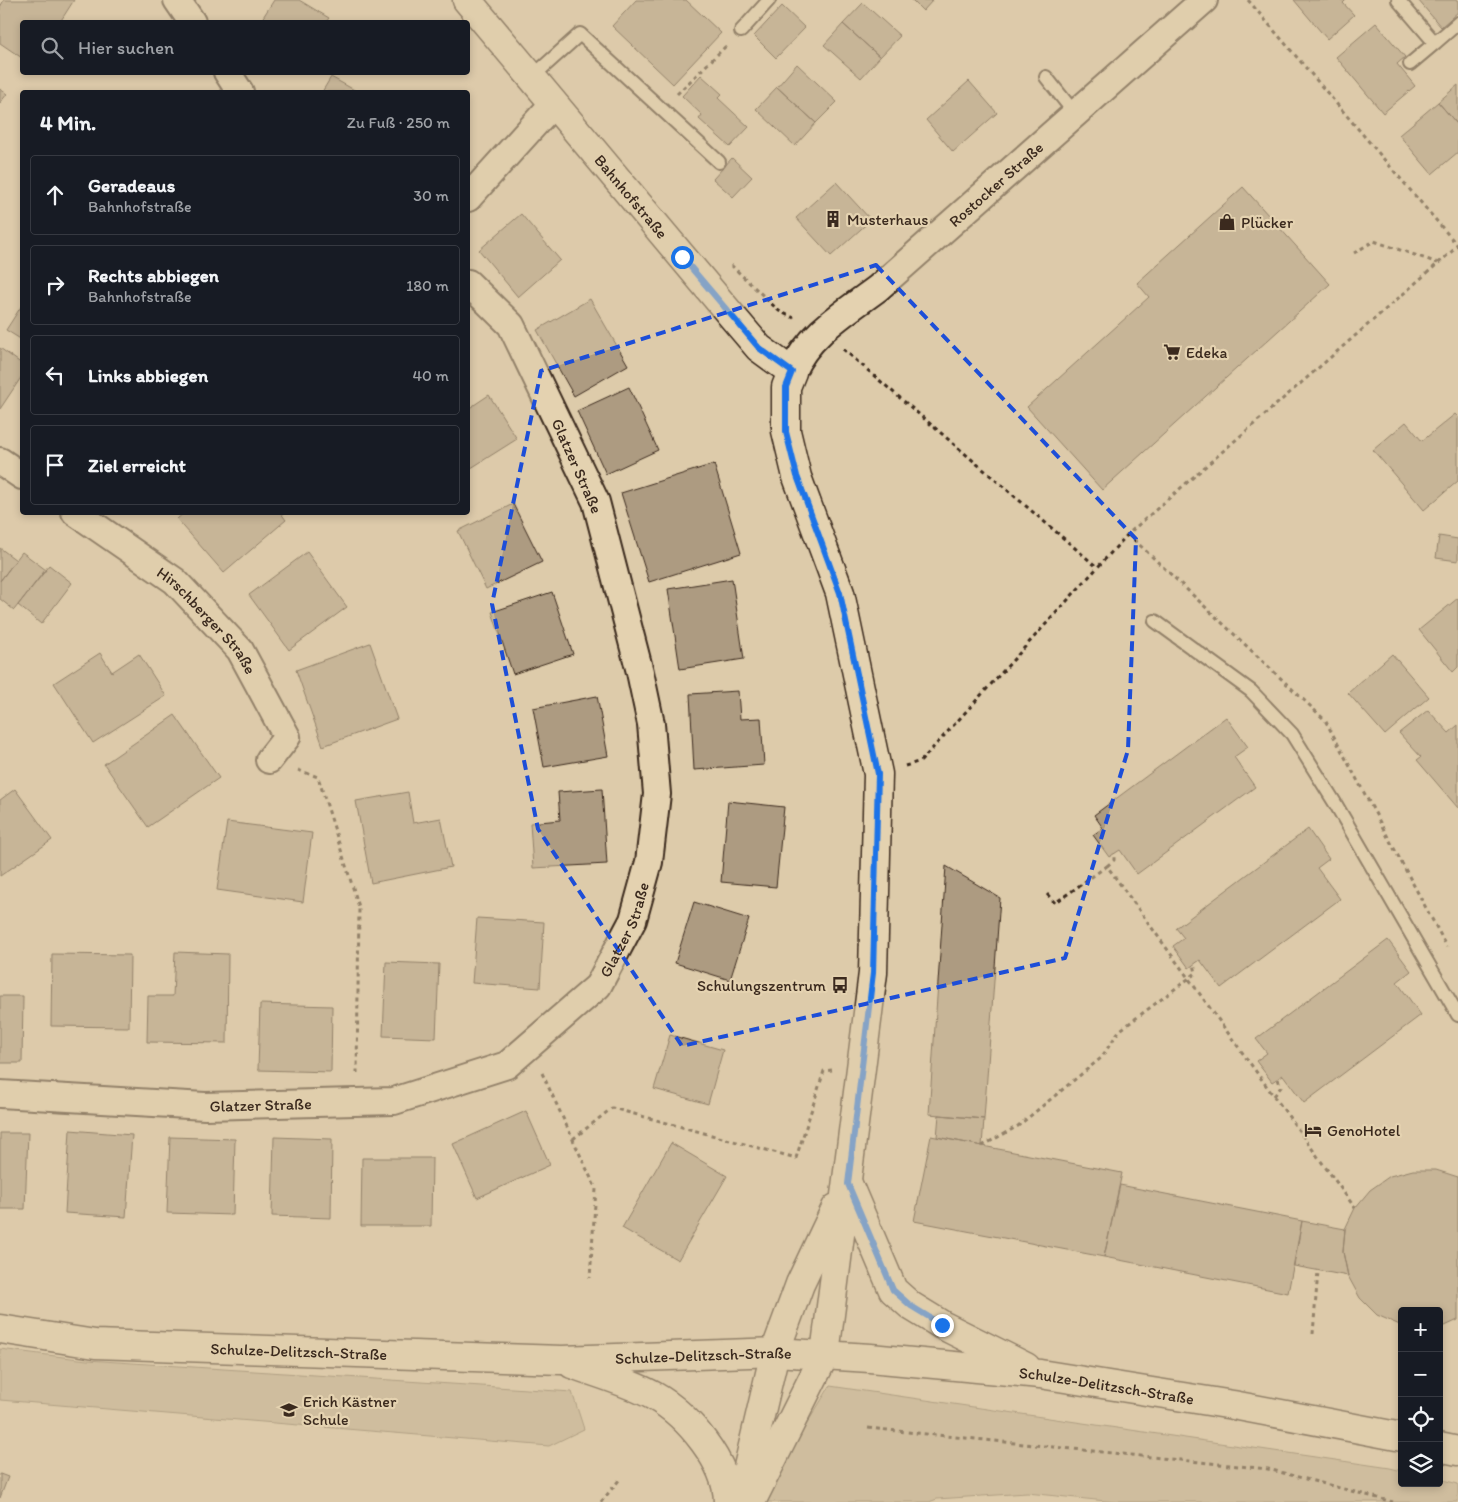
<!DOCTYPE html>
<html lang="de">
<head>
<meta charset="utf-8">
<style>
  body { margin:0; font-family:Itim,sans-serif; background:#20242c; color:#f1f3f6 }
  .controls { position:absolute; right:15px; bottom:15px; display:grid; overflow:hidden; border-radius:5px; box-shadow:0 2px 8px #0003 }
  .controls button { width:45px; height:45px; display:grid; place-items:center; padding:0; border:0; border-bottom:1px solid #363941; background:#171b24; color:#f1f3f6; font:25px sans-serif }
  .stop { position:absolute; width:15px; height:15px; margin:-11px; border:4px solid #1a73e8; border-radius:50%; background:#fff }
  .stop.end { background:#1a73e8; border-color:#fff; box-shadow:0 1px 5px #0008 }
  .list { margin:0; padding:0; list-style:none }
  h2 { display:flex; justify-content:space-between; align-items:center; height:65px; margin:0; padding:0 20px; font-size:21px }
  h2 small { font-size:16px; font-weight:400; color:#9ea1a6 }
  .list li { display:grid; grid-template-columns:32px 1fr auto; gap:15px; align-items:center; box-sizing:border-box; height:80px; margin:0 10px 10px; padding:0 10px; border:1px solid #363941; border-radius:5px }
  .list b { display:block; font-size:19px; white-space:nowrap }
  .list p { margin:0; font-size:16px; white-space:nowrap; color:#9ea1a6 }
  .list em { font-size:16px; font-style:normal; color:#9ea1a6 }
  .icon { flex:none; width:28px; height:28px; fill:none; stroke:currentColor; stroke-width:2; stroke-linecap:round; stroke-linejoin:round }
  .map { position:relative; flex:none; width:1458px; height:1502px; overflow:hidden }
  .search { position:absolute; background:#171b24; box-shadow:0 2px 8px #0003; left:20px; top:20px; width:450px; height:55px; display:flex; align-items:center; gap:12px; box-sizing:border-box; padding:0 18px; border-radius:5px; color:#9ea1a6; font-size:19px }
  .panel { position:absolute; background:#171b24; box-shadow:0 2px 8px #0003; left:20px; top:90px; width:450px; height:425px; border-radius:5px }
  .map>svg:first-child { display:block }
  .green { fill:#bfae90; stroke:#7d6c57 }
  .building { fill:#ad9b81; stroke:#3b2a1e }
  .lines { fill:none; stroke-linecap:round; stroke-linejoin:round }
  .lane-casing { stroke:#3b2a1e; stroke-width:16 }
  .street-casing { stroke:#3b2a1e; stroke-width:30 }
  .secondary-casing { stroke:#3b2a1e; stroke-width:31 }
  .path { stroke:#3b2a1e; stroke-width:3; stroke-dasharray:4 4; stroke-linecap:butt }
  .lane { stroke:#e4d2b0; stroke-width:12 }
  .street { stroke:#e4d2b0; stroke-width:26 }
  .secondary { stroke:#e4d2b0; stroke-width:28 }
  .route { stroke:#1a73e8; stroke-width:6 }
  .marked { fill:none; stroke:#1d4ed8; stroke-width:4; stroke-dasharray:10 6; stroke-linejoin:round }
  .labels { text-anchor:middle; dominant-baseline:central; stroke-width:4.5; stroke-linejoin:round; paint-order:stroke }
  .street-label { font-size:16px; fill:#3b2a1e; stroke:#e4d2b0 }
  .poi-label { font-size:16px; fill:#3b2a1e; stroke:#e4d2b0; text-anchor:start }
</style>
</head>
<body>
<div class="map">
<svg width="1458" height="1502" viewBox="0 0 1458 1502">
  <rect width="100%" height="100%" fill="#ddcbaa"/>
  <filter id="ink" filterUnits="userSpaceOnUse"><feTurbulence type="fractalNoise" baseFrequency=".02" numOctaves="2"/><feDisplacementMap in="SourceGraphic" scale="10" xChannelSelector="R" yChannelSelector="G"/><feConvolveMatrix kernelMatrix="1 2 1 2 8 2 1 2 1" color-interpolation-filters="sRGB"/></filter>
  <g filter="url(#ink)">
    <!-- green -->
    <path class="green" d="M0 1349 87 1360 572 1392 584 1429 549 1446 0 1400Z
      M830 1386 1390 1468 1402 1471V1483H1439V1479L1458 1484V1502H1116L1027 1493 937 1499 929 1502H766L786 1458Z"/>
    <!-- building -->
    <path class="building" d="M4 0H74L60 22H22V58L0 43V7Z
      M274 0H299L329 18 326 22H260Z
      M636 0H686L721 33 673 84 612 26Z
      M912 0H933L923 11Z
      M1294 0H1346L1343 3 1354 15 1327 39Z
      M1418 0H1458V12L1441 27Z
      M863 3 900 36 880 57 843 24Z
      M782 6 805 28 776 58 754 36Z
      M1376 23 1405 57 1397 64 1415 86 1383 113 1336 57Z
      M843 24 880 57 861 78 824 45Z
      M797 64 837 102 816 123 777 87Z
      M701 75 722 94 718 98 749 127 730 147 699 119 702 115 682 96Z
      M331 77 358 92H322Z
      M969 81 997 113 953 152 926 120Z
      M1458 85V125L1438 102Z
      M777 87 816 123 795 146 756 109Z
      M0 89 7 94 0 103Z
      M1438 102 1458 125V152L1432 174 1399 135Z
      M732 158 752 177 733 197 713 179Z
      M836 182 871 220 831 256 796 218Z
      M1243 187 1330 284 1102 490 1027 407 1149 297 1137 283Z
      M521 214 560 260 518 297 479 250Z
      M590 299 628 365 574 396 537 330Z
      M22 305V340L6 330Z
      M0 348 22 364V376L0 409Z
      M629 387 658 450 606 474 577 411Z
      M489 395 517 439 468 470V409Z
      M1455 414 1458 417V481L1424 510 1373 450 1406 422 1422 441Z
      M714 464 741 553 649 582 621 493Z
      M513 504 542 562 486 589 458 531Z
      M185 512H280L286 520 224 573 177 519Z
      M1439 536 1458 539V561L1436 558Z
      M0 548 16 560 0 581Z
      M22 552 46 570 14 610 0 599V581Z
      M307 552 347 607 289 650 249 595Z
      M49 565 72 583 41 624 18 605Z
      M732 579 744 659 680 669 668 589Z
      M552 592 573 654 513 674 492 612Z
      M1458 598V667L1453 672 1419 630Z
      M370 643 397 719 323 746 296 670Z
      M100 653 112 672 139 654 166 696 93 743 54 683Z
      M1392 654 1429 697 1385 735 1348 693Z
      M738 691 740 719 761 718 764 765 694 770 690 694Z
      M597 696 608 756 544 767 533 708Z
      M1428 710 1449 733 1458 725V808L1417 760 1421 757 1399 733Z
      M175 715 219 778 148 827 104 764Z
      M1226 717 1248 747 1234 757 1255 787 1137 874 1120 850 1109 857 1093 835 1103 828 1094 815Z
      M15 789 52 840 0 876V800Z
      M602 789 607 864 533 868 530 823 560 820 558 792Z
      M408 792 413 823 441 818 451 867 371 883 356 801Z
      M728 801 784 807 776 887 721 882Z
      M227 822 312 833 303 902 217 890Z
      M1308 829 1329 859 1317 868 1340 899 1221 988 1200 960 1189 968 1173 946 1184 938 1176 928Z
      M946 866 1000 898 984 1119 929 1114Z
      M694 902 749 919 730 980 675 963Z
      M477 918 544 922 540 988 472 983Z
      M1388 940 1411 971 1397 982 1421 1015 1304 1103 1283 1075 1272 1082 1256 1061 1267 1053 1256 1039Z
      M175 952 228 954 227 1043 147 1042 148 996H173Z
      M52 954 130 955 129 1027 51 1026Z
      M386 962 439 964 436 1038 383 1036Z
      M0 996H23L22 1063H0Z
      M260 1004 332 1006 331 1072 258 1070Z
      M670 1035 723 1050 708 1104 654 1089Z
      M526 1111 550 1165 477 1198 453 1144Z
      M939 1115 984 1119 982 1146 937 1137Z
      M70 1130 132 1135 126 1217 65 1213Z
      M0 1133H28L25 1209H0Z
      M931 1136 1122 1173 1104 1257 914 1221Z
      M170 1137 235 1139 233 1215 167 1213Z
      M274 1137 332 1139 331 1218 272 1216Z
      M671 1143 727 1176 678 1260 622 1228Z
      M362 1158H432L431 1226H361Z
      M1413 1170H1436L1458 1177V1320L1445 1326 1439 1327V1311H1402V1326L1377 1315 1360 1298 1348 1276 1343 1252 1345 1229 1355 1208 1370 1190 1390 1176Z
      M1120 1185 1302 1221 1288 1293 1104 1257Z
      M1302 1221 1345 1229 1343 1252 1348 1276 1294 1266Z
      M0 1474 8 1477 0 1498Z"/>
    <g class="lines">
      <!-- lane casing -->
      <g class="lane-casing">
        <path id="lane" d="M1398 0 1435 43 1458 23
          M741 31 769 0
          M1410 64 1435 43
          M1046 77 1076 115
          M531 78 580 34 719 162
          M1155 621 1251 691 1292 734 1335 803 1458 1015"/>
      </g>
      <!-- street casing -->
      <g class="street-casing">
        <g id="street">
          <path d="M177 0 192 22"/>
          <path d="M227 72 240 92"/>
          <path d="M468 198 553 104"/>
          <path id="s1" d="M792 372C808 334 846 312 878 288L1204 0"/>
          <path d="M0 461 22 476"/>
          <path id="s2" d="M75 512 175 581 240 650 287 737 269 760"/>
          <path id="s3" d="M0 1094 205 1106 394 1101 507 1065 598 986 633 920 649 862 657 794 651 724 640 672 596 502 511 325 468 283"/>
        </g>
      </g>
      <!-- secondary casing -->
      <g class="secondary-casing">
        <g id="secondary">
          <path id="s4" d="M467 0 731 315 759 348 792 372 786 387V431L797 477 840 593 878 774 873 973 825 1354 751 1502"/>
          <path d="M848 1184 893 1290 911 1306 942 1325 1026 1367"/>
          <path id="s5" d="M0 1329 95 1344 562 1360 775 1352 870 1358 1040 1374 1233 1405 1402 1437"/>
          <path d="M572 1364C599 1374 629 1382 654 1396 688 1415 728 1463 728 1502"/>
          <path d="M1439 1447 1458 1451"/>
          <path d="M740 1501 775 1352 800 1284 836 1208"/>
        </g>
      </g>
      <!-- path -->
      <path class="path" d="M1248 0 1458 246
        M677 94 726 46
        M1354 253 1374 241 1438 263
        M731 265 779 311 794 318
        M843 349 1097 567
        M1128 534 1325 720 1447 947
        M905 766 921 761 1128 534 1458 246
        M298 770 318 777 359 907 357 1073
        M1107 866 1114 860V853
        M1047 894 1055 903 1107 866 1355 1208
        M542 1073 596 1189 590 1278
        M1274 1096 1281 1087 1278 1079
        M573 1139 612 1108 796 1158 824 1071 832 1070
        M982 1146 1018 1126 1101 1058 1119 1031 1196 973 1194 964
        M1313 1334 1318 1271
        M868 1428 1268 1469 1393 1502
        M601 1502 620 1479"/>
      <!-- lane -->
      <use href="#lane" class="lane"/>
      <!-- street -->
      <use href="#street" class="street"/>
      <!-- secondary -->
      <use href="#secondary" class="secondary"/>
    </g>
  </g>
  <g class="lines" filter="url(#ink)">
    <!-- route -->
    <path class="route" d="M682 257 759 348 792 372 786 387V432L797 476 840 593 878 774 873 973 848 1184 893 1290 911 1306 942 1325"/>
  </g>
  <!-- marked area -->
  <path d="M0 0H1458V1502H0ZM876 265 1136 539 1128 750 1065 958 682 1046 538 829 492 604 541 371Z" fill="#ddcbaa" fill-opacity=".55" fill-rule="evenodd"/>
  <path class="marked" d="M876 265 1136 539 1128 750 1065 958 682 1046 538 829 492 604 541 371Z"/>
  <!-- icons -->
  <defs>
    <g id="building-bare" transform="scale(1.35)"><path d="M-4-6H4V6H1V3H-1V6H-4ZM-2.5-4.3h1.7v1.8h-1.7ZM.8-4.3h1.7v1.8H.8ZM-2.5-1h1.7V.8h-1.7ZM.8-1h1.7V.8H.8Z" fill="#3b2a1e" stroke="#e4d2b0" stroke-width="2.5" paint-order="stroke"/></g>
    <g id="shop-bare" transform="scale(1.35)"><path d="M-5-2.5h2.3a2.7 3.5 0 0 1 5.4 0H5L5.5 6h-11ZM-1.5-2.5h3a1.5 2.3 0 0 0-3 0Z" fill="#3b2a1e" stroke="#e4d2b0" stroke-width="2.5" paint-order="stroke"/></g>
    <g id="supermarket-bare" transform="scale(1.35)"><path d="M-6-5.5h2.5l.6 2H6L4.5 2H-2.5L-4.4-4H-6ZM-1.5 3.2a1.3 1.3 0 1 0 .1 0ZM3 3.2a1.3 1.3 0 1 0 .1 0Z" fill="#3b2a1e" stroke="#e4d2b0" stroke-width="2.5" paint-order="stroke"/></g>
    <g id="bus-bare" transform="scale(1.35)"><path d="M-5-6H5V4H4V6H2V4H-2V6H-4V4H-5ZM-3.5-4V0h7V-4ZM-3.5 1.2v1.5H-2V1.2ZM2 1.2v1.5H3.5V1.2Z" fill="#3b2a1e" stroke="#e4d2b0" stroke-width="2.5" paint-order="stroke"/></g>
    <g id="hotel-bare" transform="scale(1.35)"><path d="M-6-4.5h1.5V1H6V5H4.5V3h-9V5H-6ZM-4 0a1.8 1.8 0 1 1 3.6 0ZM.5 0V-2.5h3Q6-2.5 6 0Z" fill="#3b2a1e" stroke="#e4d2b0" stroke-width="2.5" paint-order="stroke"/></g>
    <g id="school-bare" transform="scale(1.35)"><path d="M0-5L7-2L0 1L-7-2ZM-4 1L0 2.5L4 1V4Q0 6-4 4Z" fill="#3b2a1e" stroke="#e4d2b0" stroke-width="2.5" paint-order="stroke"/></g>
  </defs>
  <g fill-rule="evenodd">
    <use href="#building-bare" x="833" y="219"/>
    <use href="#shop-bare" x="1227" y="222"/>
    <use href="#supermarket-bare" x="1172" y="352"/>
    <use href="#bus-bare" x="840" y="985"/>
    <use href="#hotel-bare" x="1313" y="1130"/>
    <use href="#school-bare" x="289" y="1410"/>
  </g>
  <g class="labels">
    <!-- street labels -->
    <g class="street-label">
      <text stroke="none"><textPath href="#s1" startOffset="279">Rostocker Straße</textPath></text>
      <text stroke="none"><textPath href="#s4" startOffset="256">Bahnhofstraße</textPath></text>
      <text transform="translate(577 466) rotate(66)">Glatzer Straße</text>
      <text stroke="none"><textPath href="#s2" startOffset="172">Hirschberger Straße</textPath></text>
      <text stroke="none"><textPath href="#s3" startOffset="696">Glatzer Straße</textPath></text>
      <text stroke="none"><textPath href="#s3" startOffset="261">Glatzer Straße</textPath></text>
      <text stroke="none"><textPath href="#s5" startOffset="300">Schulze-Delitzsch-Straße</textPath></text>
      <text stroke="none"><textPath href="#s5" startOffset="705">Schulze-Delitzsch-Straße</textPath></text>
      <text stroke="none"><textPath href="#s5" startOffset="1110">Schulze-Delitzsch-Straße</textPath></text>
    </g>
    <!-- poi labels -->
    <g class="poi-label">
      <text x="847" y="219">Musterhaus</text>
      <text x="1241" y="222">Plücker</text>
      <text x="1186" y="352">Edeka</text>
      <text x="826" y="985" text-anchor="end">Schulungszentrum</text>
      <text x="1327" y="1130">GenoHotel</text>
      <text x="303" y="1401">Erich Kästner<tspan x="303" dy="18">Schule</tspan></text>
    </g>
  </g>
</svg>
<div class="controls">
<button>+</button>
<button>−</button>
<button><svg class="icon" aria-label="locate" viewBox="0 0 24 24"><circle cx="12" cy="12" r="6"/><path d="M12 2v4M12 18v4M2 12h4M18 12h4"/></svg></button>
<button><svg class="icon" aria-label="layers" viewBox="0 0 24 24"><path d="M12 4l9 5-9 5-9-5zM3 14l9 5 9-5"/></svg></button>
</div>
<div class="stop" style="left:682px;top:257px"></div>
<div class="stop end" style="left:942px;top:1325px"></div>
<div class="search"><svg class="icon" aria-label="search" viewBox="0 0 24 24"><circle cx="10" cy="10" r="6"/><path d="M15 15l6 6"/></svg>Hier suchen</div>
<section class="panel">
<h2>4 Min.<small>Zu Fuß · 250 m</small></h2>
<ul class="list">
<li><svg class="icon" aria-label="ahead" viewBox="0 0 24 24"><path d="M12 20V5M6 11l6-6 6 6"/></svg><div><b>Geradeaus</b><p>Bahnhofstraße</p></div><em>30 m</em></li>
<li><svg class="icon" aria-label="right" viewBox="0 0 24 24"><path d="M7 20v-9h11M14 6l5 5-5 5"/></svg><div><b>Rechts abbiegen</b><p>Bahnhofstraße</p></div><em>180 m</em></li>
<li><svg class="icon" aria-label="left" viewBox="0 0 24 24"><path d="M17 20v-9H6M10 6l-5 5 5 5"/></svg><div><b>Links abbiegen</b></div><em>40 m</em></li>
<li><svg class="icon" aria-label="arrive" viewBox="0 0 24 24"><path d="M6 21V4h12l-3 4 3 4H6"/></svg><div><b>Ziel erreicht</b></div></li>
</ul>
</section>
</div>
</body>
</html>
